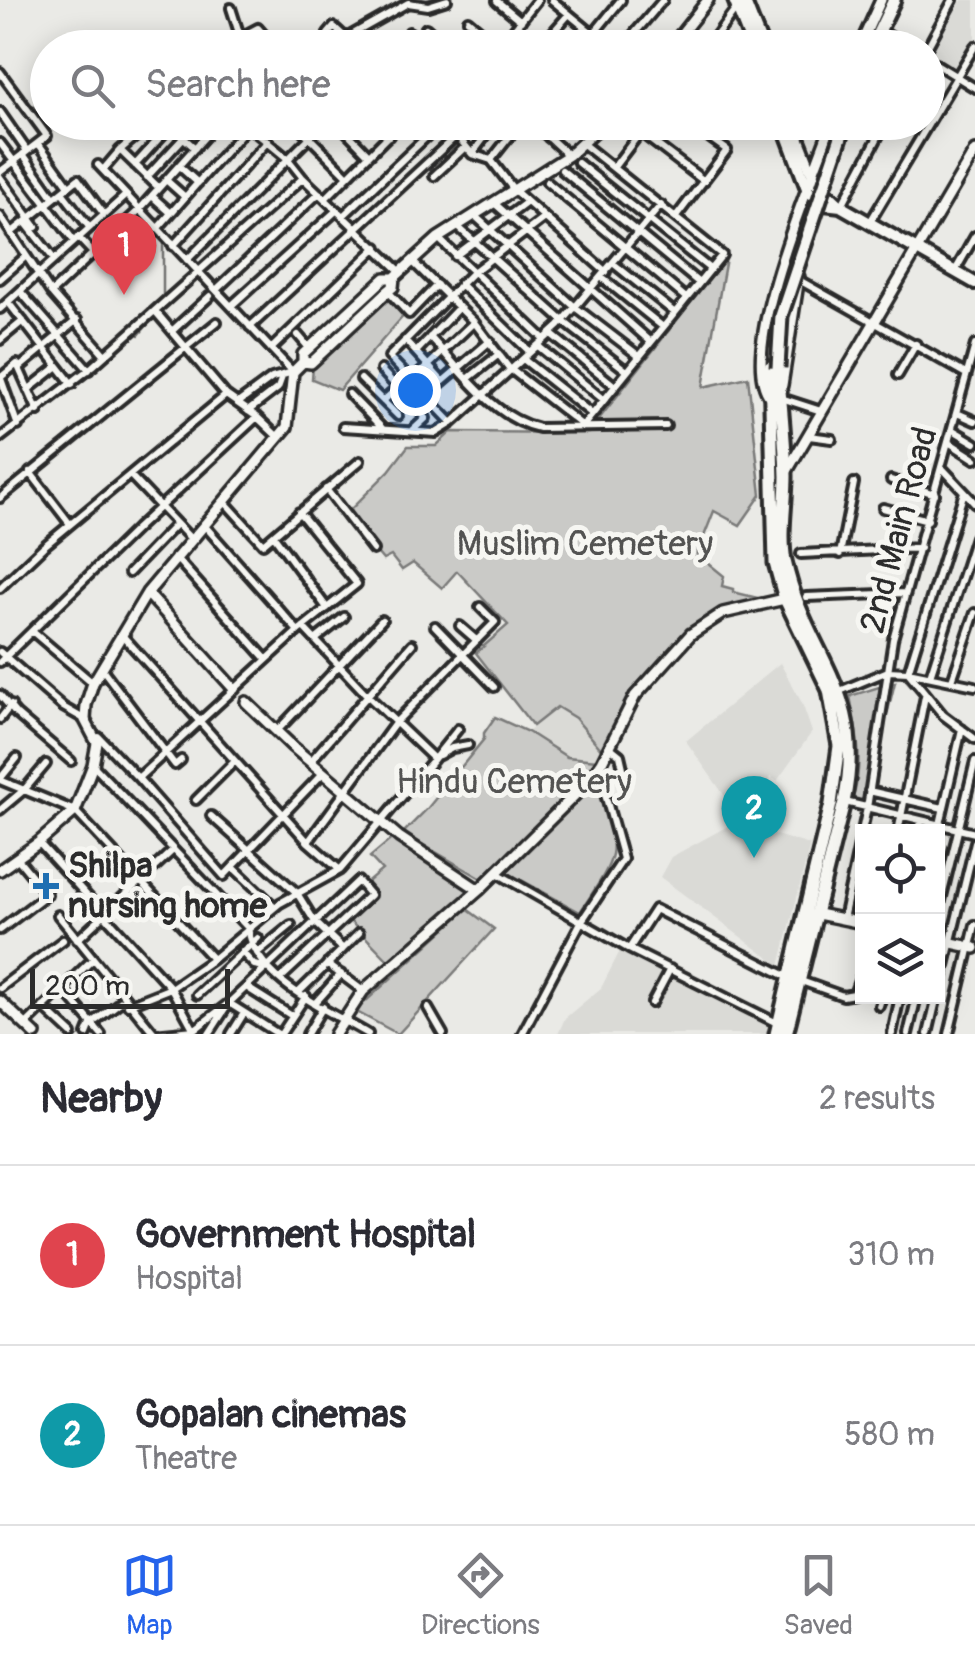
<!DOCTYPE html>
<html lang="en">
<head>
<meta charset="utf-8">
<style>
  body { margin:0; font-family:Pangolin,sans-serif; background:#f7f7f7; color:#2b2b33 }
  .controls { position:absolute; right:30px; bottom:30px; display:grid; overflow:hidden; border-radius:0px; box-shadow:0 5px 25px #0003 }
  .controls button { width:90px; height:90px; display:grid; place-items:center; padding:0; border:0; border-bottom:2px solid #e1e1e2; background:#fff; color:#2b2b33; font:50px sans-serif }
  .scale { position:absolute; left:30px; bottom:25px; width:200px; box-sizing:border-box; padding-left:10px; border:5px solid #2b2b2b; border-top:0; font-size:28px; line-height:35px; white-space:nowrap; color:#2b2b2b; -webkit-text-stroke:8px #f6f6f2; paint-order:stroke }
  .you { position:absolute; left:415px; top:390px; width:35px; height:35px; margin:-25px; border:8px solid #fff; border-radius:50%; background:#1a73e8; box-shadow:0 0 0 15px #1a73e833 }
  .badge { display:grid; place-items:center; width:65px; height:65px; border-radius:50%; background:#2563eb; color:#fff; font-size:32px; font-weight:700 }
  .pin { position:absolute; translate:-50% -82px; filter:drop-shadow(0 2px 5px #0008) }
  .pin::after { content:''; position:absolute; top:52px; width:35px; height:30px; background:inherit; clip-path:polygon(0 0,100% 0,50% 100%) }
  .list { margin:0; padding:0; list-style:none }
  h2 { display:flex; justify-content:space-between; align-items:center; height:130px; margin:0; padding:0 40px; font-size:42px }
  h2 small { font-size:32px; font-weight:400; color:#7c7c81 }
  .list li { display:grid; grid-template-columns:65px 1fr auto; gap:30px; align-items:center; box-sizing:border-box; height:180px; padding:0 40px; border-top:2px solid #e1e1e2 }
  .list b { display:block; font-size:38px; white-space:nowrap }
  .list p { margin:0; font-size:32px; white-space:nowrap; color:#7c7c81 }
  .list em { font-size:32px; font-style:normal; color:#7c7c81 }
  .icon { flex:none; width:55px; height:55px; fill:none; stroke:currentColor; stroke-width:2; stroke-linecap:round; stroke-linejoin:round }
  .map { position:relative; flex:none; width:975px; height:1034px; overflow:hidden }
  .search { position:absolute; background:#fff; box-shadow:0 5px 25px #0003; left:30px; right:30px; top:30px; height:110px; display:flex; align-items:center; gap:25px; box-sizing:border-box; padding:0 35px; border-radius:55px; color:#7c7c81; font-size:38px }
  .sheet { height:490px; background:#fff }
  nav { display:flex; justify-content:space-around; align-items:center; box-sizing:border-box; height:140px; border-top:2px solid #e1e1e2; background:#fff; font-size:28px; color:#7c7c81 }
  nav a { display:grid; justify-items:center; gap:5px }
  nav .on { color:#2563eb }
  .map>svg:first-child { display:block }
  .built { fill:#dadad6 }
  .green { fill:#cacac7; stroke:#7a7a79; stroke-width:2.5 }
  .lines { fill:none; stroke-linecap:round; stroke-linejoin:round }
  .stream { stroke:#727270; stroke-width:2.5 }
  .street-casing { stroke:#2b2b2b; stroke-width:14 }
  .secondary-casing { stroke:#2b2b2b; stroke-width:16 }
  .primary-casing { stroke:#2b2b2b; stroke-width:18 }
  .highway-casing { stroke:#2b2b2b; stroke-width:19 }
  .street { stroke:#f6f6f2; stroke-width:6 }
  .secondary { stroke:#f6f6f2; stroke-width:9 }
  .primary { stroke:#f6f6f2; stroke-width:10 }
  .highway { stroke:#f6f6f2; stroke-width:11 }
  .highway-bridge-casing { stroke:#2b2b2b; stroke-width:19; stroke-linecap:butt }
  .highway-bridge { stroke:#f6f6f2; stroke-width:11 }
  .poi-dot { fill:#1f6fb2; stroke:#f6f6f2; stroke-width:4 }
  .labels { text-anchor:middle; dominant-baseline:central; stroke-width:10; stroke-linejoin:round; paint-order:stroke }
  .street-label { font-size:35px; fill:#2b2b2b; stroke:#f6f6f2 }
  .park-label { font-size:35px; fill:#535352; stroke:#f6f6f2 }
  .poi-label { font-size:35px; font-weight:bold; fill:#2b2b2b; stroke:#f6f6f2; text-anchor:start }
</style>
</head>
<body>
<div class="map">
<svg width="975" height="1034" viewBox="0 0 975 1034">
  <rect width="100%" height="100%" fill="#eaeae6"/>
  <filter id="ink" filterUnits="userSpaceOnUse"><feTurbulence type="fractalNoise" baseFrequency=".01" numOctaves="2"/><feDisplacementMap in="SourceGraphic" scale="20" xChannelSelector="R" yChannelSelector="G"/><feConvolveMatrix kernelMatrix="1 2 1 2 8 2 1 2 1" color-interpolation-filters="sRGB"/></filter>
  <g filter="url(#ink)">
    <!-- built -->
    <path class="built" d="M962 0H975V44L958 71 929 53Z
      M780 663 802 703 812 732 777 781 770 777 755 829 810 845 780 966 660 877 671 857 741 819 686 741Z
      M557 707 575 718 602 750 597 760 567 757 528 732Z
      M621 949 770 1026 768 1034H558L565 1018 601 988Z"/>
    <!-- green -->
    <path class="green" d="M726 258 703 387 748 377 761 495 740 525 714 511 697 554 724 576 722 586 733 589V592L758 598 723 608 681 639 624 704 602 750 575 718 557 707 533 726 476 653 508 625 457 571 442 588 413 563 402 570 391 556 383 560 345 515 389 471 408 446H436L451 432 588 433Z
      M388 295 405 314 339 390 312 379 313 366Z
      M895 682 865 805 852 801C864 764 857 733 850 696Z
      M495 717 528 732 567 757 597 760 554 810 484 880 403 833 427 809 484 739V733Z
      M595 782C619 855 623 847 580 912L505 871Z
      M395 836 473 889 391 963 350 921 375 897 364 885 382 870 370 857Z
      M467 909 494 929 398 1034 355 1011Z"/>
    <g class="lines">
      <!-- stream -->
      <path class="stream" d="M231 140 244 122
        M163 302V246L170 237 163 228 185 203
        M139 335 157 313
        M906 680 937 715 956 729"/>
      <!-- street casing -->
      <g class="street-casing">
        <path id="street" d="M552 0 610 48
          M497 1 521 21
          M231 8 240 36
          M468 20 500 47
          M882 31 908 48
          M409 32 417 39
          M377 44 380 48
          M333 45 328 34 334 27 346 38
          M127 47V48
          M220 48 258 28 275 48
          M328 48 408 3 428 6 447 0
          M410 48 426 28 448 48
          M499 48 537 0
          M539 48 569 14
          M582 48 621 0
          M622 48 663 0
          M707 48 736 9
          M927 48 953 0
          M928 59 975 88
          M0 72 47 136 0 172
          M0 112 27 151
          M166 122 195 148
          M243 122 288 159 303 178 401 272
          M294 122 347 175
          M337 122 369 155
          M377 122 389 136
          M446 122 472 154 491 160 514 190 606 272
          M532 122 568 155
          M627 122 704 181
          M549 138 561 122
          M0 143 74 241
          M38 143 69 186
          M120 150 158 187
          M23 154 54 198
          M472 154 496 122
          M491 160 521 122
          M578 163 710 269
          M98 165 293 372 272 378 238 403
          M135 165 174 122
          M179 166 198 183
          M614 167 648 122
          M103 170 120 150 153 122
          M562 170 699 283
          M434 176 465 147
          M0 177 36 227
          M147 177 198 122
          M166 180 185 197
          M547 182 686 298
          M62 192 89 227
          M152 196 171 213
          M325 199 402 122
          M493 202 651 342
          M842 205 886 122
          M474 215 575 307 639 356
          M0 216 51 293 139 210 218 122
          M343 216 442 122
          M676 217 727 150 688 122
          M25 222 54 259
          M870 222 975 46
          M457 226 563 321 627 371
          M157 229 247 127
          M11 233 78 179 103 213
          M78 237 93 253
          M438 238 544 339
          M173 246 268 141
          M455 256 527 202
          M187 260 325 122
          M412 261 474 322 509 368 583 426 722 255 582 143
          M614 264 675 313
          M955 271 975 236
          M601 277 663 327
          M0 279 25 257
          M799 280 966 374
          M460 284 530 352
          M216 290 319 193
          M20 291 89 370
          M388 291 409 314 437 285
          M51 293 105 355
          M8 302 72 384
          M231 306 337 210
          M0 309 126 195
          M250 327 471 122
          M172 331 210 296
          M551 334 615 386
          M298 335 309 348
          M430 337C460 369 494 419 539 428L666 426
          M0 340 23 321
          M405 340 442 381
          M538 346 604 400
          M271 349 377 247
          M416 352 459 307
          M523 359 592 414
          M19 368 77 320
          M381 370 426 418 412 431
          M898 375 916 344
          M0 376 18 426
          M0 378 17 364 38 411
          M469 378 499 354
          M361 379 398 416
          M412 381 474 322
          M29 389 58 366
          M349 394 382 428
          M426 396 490 341
          M781 398 821 411
          M383 401 409 378
          M248 411 278 388 282 377
          M957 413 975 421
          M257 417 278 437
          M452 423 389 357 472 273 544 218
          M343 427 436 433 452 423 559 326 661 205
          M953 430 975 443
          M809 436 832 439
          M0 438 93 366 303 178
          M950 443 975 459
          M944 470 975 503
          M30 472 70 524
          M130 475 191 539
          M891 480 935 494
          M326 489 373 550
          M964 492 908 672 943 715 975 739
          M0 498 217 322
          M224 501 263 544 360 461
          M883 508 928 520
          M204 525 298 631
          M274 536 327 608
          M801 554 920 548
          M840 554 854 483
          M175 557 266 659
          M129 573 176 524
          M0 588 43 547 226 395
          M806 597 906 593
          M435 626 494 687
          M460 626 475 639
          M33 632 93 683
          M122 635 308 842 340 870 434 759 366 694 303 627
          M315 640 344 617
          M0 652 63 707 84 719
          M0 662 137 528 257 417 226 395 155 311
          M103 670 175 765 181 760
          M930 676 975 537
          M952 680 975 613
          M840 691 888 671 908 672 975 686
          M0 695 16 714 71 761
          M0 719 11 705
          M277 731 382 620
          M97 743 99 737 138 778 298 631 357 584 299 512
          M610 747 620 755 623 768
          M439 755 452 748 468 745
          M434 759 458 729
          M310 762 412 644
          M93 765 248 928C256 981 326 1009 368 1034
          M138 778 224 876 323 773
          M0 779 17 758
          M0 780 75 811 213 959
          M869 791 943 808
          M196 800 235 761
          M845 802 975 833
          M0 810 25 789 46 764
          M211 816 297 893 315 922 343 949 300 991
          M898 832 925 696
          M919 832 921 821
          M938 833 962 729
          M308 842 396 722 495 622 480 607
          M39 843 171 988 194 1030
          M233 867 275 907
          M497 873 629 949 777 1023
          M938 913 975 761
          M58 915 155 1034
          M843 919 867 808 893 639 975 345
          M0 930 47 894 18 859
          M77 940 173 850
          M343 949 359 933
          M629 949 655 909 790 978
          M242 952 254 965 265 967
          M257 953 291 925
          M327 964 363 991
          M801 981 843 996 854 994 862 973
          M246 987 292 1016
          M0 988 63 940
          M62 988 101 1034
          M938 994 975 842
          M197 995 258 938
          M316 1002 341 974
          M652 1003 670 969
          M128 1005 171 988 213 959 280 903 340 870
          M879 1006 882 996
          M43 1007 72 1034
          M428 1008 443 1034
          M25 1025 93 959
          M87 1034 91 1024 124 999
          M154 1034 194 1030 229 1003 358 881 370 895 280 979
          M209 1034 229 1003 278 1034
          M231 1034 244 1013
          M281 1034 306 996
          M307 1034 323 1007
          M522 1034 581 922 623 859 598 769
          M892 1034 900 996
          M908 1034 917 996
          M928 1034 937 996
          M949 1034 975 925"/>
      </g>
      <!-- secondary casing -->
      <g class="secondary-casing">
        <path id="secondary" d="M670 48 708 0
          M859 48 881 0
          M303 362 311 363 388 291 393 287 394 278
          M782 385 799 277
          M770 397C735 353 814 175 832 122
          M787 471 975 151
          M147 593 234 689
          M246 702 293 747 399 837 479 890
          M0 870 38 843 75 811 93 765 97 743 85 720 86 705 93 683 147 593 287 427 293 372 303 362V354L385 278H394L438 238 569 155 605 122
          M818 914 862 923
          M938 940 975 948
          M0 1001 35 1034
          M335 1034 363 991 479 890 588 782 602 762 635 696 691 634 723 613 789 598"/>
      </g>
      <!-- primary casing -->
      <g class="primary-casing">
        <path id="primary" d="M734 0 753 48
          M744 0 763 48
          M782 122 808 191 824 204 841 206
          M792 122 816 183 842 207 975 283"/>
      </g>
      <!-- highway casing -->
      <g class="highway-casing">
        <path id="highway" d="M871 48 894 0
          M770 367 775 563 785 599 829 690 839 746 831 804 776 1034
          M778 368C781 404 785 440 786 476 786 503 780 534 785 561 805 656 868 690 844 802L786 1034"/>
      </g>
      <!-- street -->
      <use href="#street" class="street"/>
      <!-- secondary -->
      <use href="#secondary" class="secondary"/>
      <!-- primary -->
      <use href="#primary" class="primary"/>
      <!-- highway -->
      <use href="#highway" class="highway"/>
      <!-- highway-bridge casing -->
      <g class="highway-bridge-casing">
        <path id="highway-bridge" d="M778 368 781 316 846 122"/>
      </g>
      <!-- highway-bridge -->
      <use href="#highway-bridge" class="highway-bridge"/>
    </g>
  </g>
  <!-- markers -->
  <path class="poi-dot" d="M41 871h10v10h10v10h-10v10h-10v-10h-10v-10h10z"/>
  <g class="labels">
    <!-- street labels -->
    <g class="street-label">
      <text transform="translate(899 530) rotate(-75)">2nd Main Road</text>
    </g>
    <!-- park labels -->
    <g class="park-label">
      <text x="585" y="544">Muslim Cemetery</text>
      <text x="514" y="782">Hindu Cemetery</text>
    </g>
    <!-- poi labels -->
    <g class="poi-label">
      <text x="68" y="866">Shilpa<tspan x="68" dy="40">nursing home</tspan></text>
    </g>
  </g>
</svg>
<div class="controls">
<button><svg class="icon" aria-label="locate" viewBox="0 0 24 24"><circle cx="12" cy="12" r="6"/><path d="M12 2v4M12 18v4M2 12h4M18 12h4"/></svg></button>
<button><svg class="icon" aria-label="layers" viewBox="0 0 24 24"><path d="M12 4l9 5-9 5-9-5zM3 14l9 5 9-5"/></svg></button>
</div>
<div class="scale">200 m</div>
<div class="you"></div>
<div class="pin badge" style="left:124px;top:295px;background:#e0444e">1</div>
<div class="pin badge" style="left:754px;top:858px;background:#0f9aa8">2</div>
<div class="search"><svg class="icon" aria-label="search" viewBox="0 0 24 24"><circle cx="10" cy="10" r="6"/><path d="M15 15l6 6"/></svg>Search here</div>
</div>
<section class="sheet">
<h2>Nearby<small>2 results</small></h2>
<ul class="list">
<li><span class="badge" style="background:#e0444e">1</span><div><b>Government Hospital</b><p>Hospital</p></div><em>310 m</em></li>
<li><span class="badge" style="background:#0f9aa8">2</span><div><b>Gopalan cinemas</b><p>Theatre</p></div><em>580 m</em></li>
</ul>
</section>
<nav>
<a class="on"><svg class="icon" aria-label="map" viewBox="0 0 24 24"><path d="M3 6l6-2 6 2 6-2v14l-6 2-6-2-6 2zM9 4v14M15 6v14"/></svg>Map</a>
<a><svg class="icon" aria-label="directions" viewBox="0 0 24 24"><path d="M12 3l9 9-9 9-9-9zM9 14v-3h6M13 9l2 2-2 2"/></svg>Directions</a>
<a><svg class="icon" aria-label="saved" viewBox="0 0 24 24"><path d="M7 4h10v16l-5-4-5 4z"/></svg>Saved</a>
</nav>
</body>
</html>
